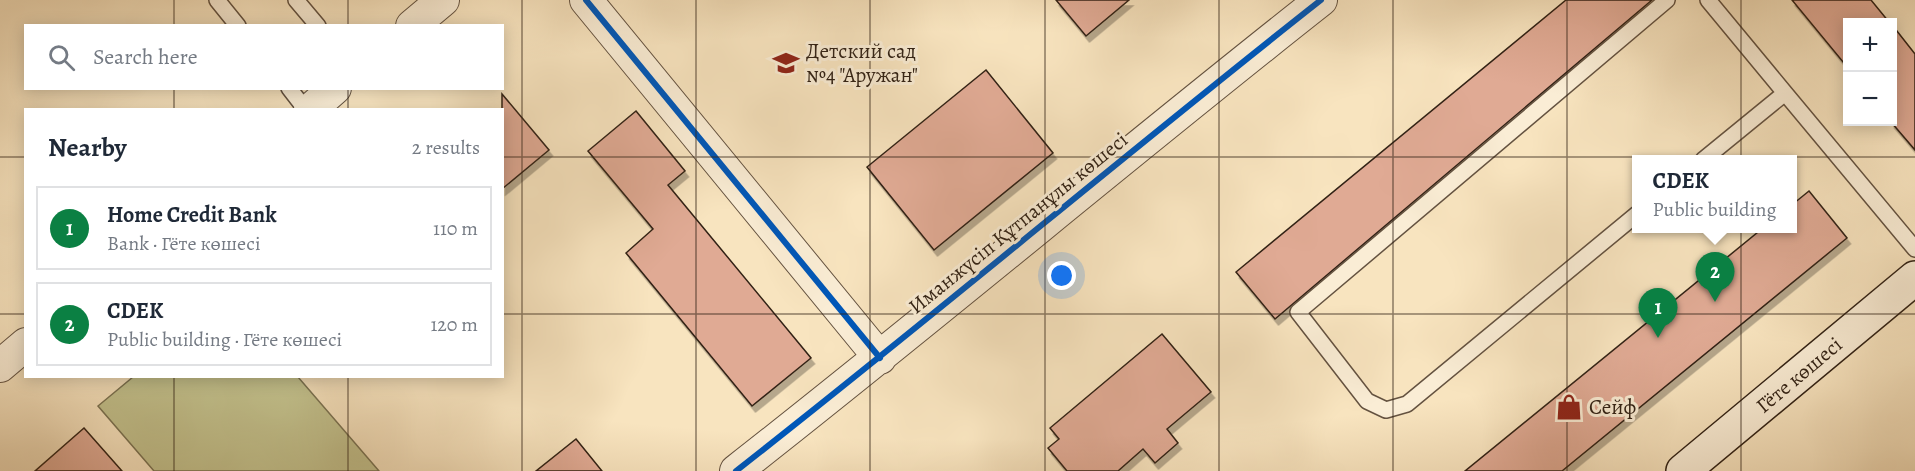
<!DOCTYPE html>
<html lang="en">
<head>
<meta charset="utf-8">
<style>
  body { margin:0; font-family:Alegreya,serif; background:#f6f6f7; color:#1f2937 }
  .controls { position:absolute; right:18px; top:18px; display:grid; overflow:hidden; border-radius:0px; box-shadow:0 3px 15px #0003 }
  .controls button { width:54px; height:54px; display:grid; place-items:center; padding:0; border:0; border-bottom:2px solid #e0e1e3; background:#fff; color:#1f2937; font:30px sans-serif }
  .you { position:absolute; left:1062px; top:276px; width:21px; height:21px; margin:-15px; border:4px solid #fff; border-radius:50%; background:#1a73e8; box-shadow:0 0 0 9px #1a73e833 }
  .badge { display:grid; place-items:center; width:39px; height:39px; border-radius:50%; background:#0b8043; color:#fff; font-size:20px; font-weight:700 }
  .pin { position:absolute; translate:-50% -50px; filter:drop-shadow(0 2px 3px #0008) }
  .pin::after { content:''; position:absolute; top:32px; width:21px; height:18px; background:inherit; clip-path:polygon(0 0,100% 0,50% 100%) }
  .popup { position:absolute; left:1632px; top:155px; width:165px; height:78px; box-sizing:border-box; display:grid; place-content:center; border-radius:0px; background:#fff; filter:drop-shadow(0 2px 4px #0005); font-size:20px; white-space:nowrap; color:#747a83 }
  .popup b { font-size:22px; color:#1f2937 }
  .popup::after { content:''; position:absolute; left:50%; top:100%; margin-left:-12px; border:12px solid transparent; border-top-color:#fff }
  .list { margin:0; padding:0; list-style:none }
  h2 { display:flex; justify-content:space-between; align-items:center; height:78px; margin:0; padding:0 24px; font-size:26px }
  h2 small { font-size:20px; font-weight:400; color:#747a83 }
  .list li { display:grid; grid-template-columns:39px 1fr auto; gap:18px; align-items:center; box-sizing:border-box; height:84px; margin:0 12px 12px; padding:0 12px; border:2px solid #e0e1e3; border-radius:0px }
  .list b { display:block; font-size:22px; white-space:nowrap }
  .list p { margin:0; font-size:20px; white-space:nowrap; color:#747a83 }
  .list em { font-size:20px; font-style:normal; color:#747a83 }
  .icon { flex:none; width:33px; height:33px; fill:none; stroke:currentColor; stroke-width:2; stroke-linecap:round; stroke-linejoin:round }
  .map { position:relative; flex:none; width:1915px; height:471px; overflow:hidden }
  .search { position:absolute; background:#fff; box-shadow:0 3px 15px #0003; left:24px; top:24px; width:480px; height:66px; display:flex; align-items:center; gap:15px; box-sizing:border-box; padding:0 21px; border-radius:0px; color:#747a83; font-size:22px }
  .panel { position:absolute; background:#fff; box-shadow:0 3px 15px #0003; left:24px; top:108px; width:480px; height:270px; border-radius:0px }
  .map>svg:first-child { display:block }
  .pitch { fill:#c3c28e; stroke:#7a7252; stroke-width:1.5 }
  .building { fill:#e0aa94; stroke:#322215; stroke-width:1.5; filter:url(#shadow) }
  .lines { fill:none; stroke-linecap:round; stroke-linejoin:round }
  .lane-casing { stroke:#645240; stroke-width:18 }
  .street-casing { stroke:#645240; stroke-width:34 }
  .secondary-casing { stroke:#322215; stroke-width:36 }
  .lane { stroke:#faedd5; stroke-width:15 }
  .street { stroke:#faedd5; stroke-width:32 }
  .secondary { stroke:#faedd5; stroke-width:33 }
  .cycleway-casing { stroke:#faedd5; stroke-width:10 }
  .cycleway { stroke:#0057b8; stroke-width:6 }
  .grid { fill:none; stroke:#322215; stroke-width:1.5; stroke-opacity:0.55 }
  .labels { text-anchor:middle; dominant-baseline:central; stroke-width:6; stroke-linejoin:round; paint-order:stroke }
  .poi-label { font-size:21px; fill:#322215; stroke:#faedd5; text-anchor:start }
  .street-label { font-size:21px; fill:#322215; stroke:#faedd5 }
</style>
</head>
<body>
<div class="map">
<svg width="1915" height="471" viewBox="0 0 1915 471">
  <defs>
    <filter id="shadow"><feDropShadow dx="3.5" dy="6" stdDeviation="0" flood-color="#0004"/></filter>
  </defs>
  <rect width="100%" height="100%" fill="#f8e4bf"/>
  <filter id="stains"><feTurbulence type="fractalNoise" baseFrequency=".00333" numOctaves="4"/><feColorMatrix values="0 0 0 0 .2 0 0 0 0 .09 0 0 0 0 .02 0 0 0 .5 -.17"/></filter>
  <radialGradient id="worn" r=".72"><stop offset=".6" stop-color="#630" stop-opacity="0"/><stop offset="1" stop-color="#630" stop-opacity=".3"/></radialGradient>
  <!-- pitch -->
  <path class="pitch" d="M133 377H298L379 471H154L98 406Z"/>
  <!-- building -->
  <path class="building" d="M1056 0H1129L1086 36Z
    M1566 0H1652L1275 319 1236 272Z
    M1792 0H1871L1889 22H1848V68Z
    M1893 26 1915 54V150L1891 122Z
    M986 70 1053 153 934 250 867 167Z
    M502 94 549 150 502 189Z
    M636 111 685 171 668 185 811 358 752 406 626 253 653 229 588 151Z
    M1809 191 1847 238 1562 471H1465L1763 228H1793V204Z
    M1162 334 1211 392 1167 429 1178 443 1155 463 1143 449 1118 471H1067L1048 448 1059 439 1050 428Z
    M84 428 122 471H35Z
    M576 439 602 471H536Z"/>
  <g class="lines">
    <!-- lane casing -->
    <g class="lane-casing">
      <path id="lane" d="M217 0 238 26
        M296 0 318 26
        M1708 0 1785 93
        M289 88 306 110
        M1703 160 1785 93 1915 249
        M1637 214 1407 404 1386 410 1367 401 1298 312 1667 0"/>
    </g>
    <!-- street casing -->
    <g class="street-casing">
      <path id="street" d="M586 0 880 358
        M412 26 443 0
        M310 110 335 88
        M0 366 26 344
        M736 471C933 317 1124 155 1321 0"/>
    </g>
    <!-- secondary casing -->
    <g class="secondary-casing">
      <path id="secondary" d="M1683 471 1915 278"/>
    </g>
    <!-- lane -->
    <use href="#lane" class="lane"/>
    <!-- street -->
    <use href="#street" class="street"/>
    <!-- secondary -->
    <use href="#secondary" class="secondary"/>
    <!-- cycleway casing -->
    <g class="cycleway-casing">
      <path id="cycleway" d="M586 0 880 358
        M736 471C933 317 1124 155 1321 0"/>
    </g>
    <!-- cycleway -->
    <use href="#cycleway" class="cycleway"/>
  </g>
  <!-- grid -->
  <path class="grid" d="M174 0V26M348 0V26M522 0V471M696 0V471M870 0V471M1045 0V471M1219 0V471M1393 0V471M1567 0V471M1741 0V471M174 88V110M348 88V110M0 157H26M502 157H1915M0 314H26M502 314H1915M174 376V471M348 376V471"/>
  <!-- icons -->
  <defs>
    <g id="school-bare" transform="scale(2.07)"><path d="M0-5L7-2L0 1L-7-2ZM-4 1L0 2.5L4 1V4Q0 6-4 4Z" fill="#8f2418" stroke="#faedd5" stroke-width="2.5" paint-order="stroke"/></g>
    <g id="shop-bare" transform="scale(2.07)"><path d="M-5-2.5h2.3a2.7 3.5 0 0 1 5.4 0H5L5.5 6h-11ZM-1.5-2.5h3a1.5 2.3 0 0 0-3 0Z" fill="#8f2418" stroke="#faedd5" stroke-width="2.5" paint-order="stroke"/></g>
  </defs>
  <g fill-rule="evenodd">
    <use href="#school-bare" x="786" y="63"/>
    <use href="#shop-bare" x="1569" y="407"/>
  </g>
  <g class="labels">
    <!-- poi labels -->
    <g class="poi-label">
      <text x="806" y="51">Детский сад<tspan x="806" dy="24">№4 "Аружан"</tspan></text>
      <text x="1589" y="407">Сейф</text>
    </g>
    <!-- street labels -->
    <g class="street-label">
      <text transform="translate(1018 223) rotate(-39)">Иманжүсіп Құтпанұлы көшесі</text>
      <text transform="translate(1799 375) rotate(-40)">Гёте көшесі</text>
    </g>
  </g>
  <rect width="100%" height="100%" filter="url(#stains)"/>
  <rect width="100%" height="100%" fill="url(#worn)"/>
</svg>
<div class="controls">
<button>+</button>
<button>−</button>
</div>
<div class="you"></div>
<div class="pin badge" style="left:1658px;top:338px">1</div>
<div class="pin badge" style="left:1715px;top:302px">2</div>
<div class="popup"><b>CDEK</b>Public building</div>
<div class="search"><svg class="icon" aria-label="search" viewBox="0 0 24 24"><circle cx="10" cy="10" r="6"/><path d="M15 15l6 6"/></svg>Search here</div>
<section class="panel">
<h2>Nearby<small>2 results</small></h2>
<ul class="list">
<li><span class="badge">1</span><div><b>Home Credit Bank</b><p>Bank · Гёте көшесі</p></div><em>110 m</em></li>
<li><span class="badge">2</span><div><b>CDEK</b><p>Public building · Гёте көшесі</p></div><em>120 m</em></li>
</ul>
</section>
</div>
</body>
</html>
